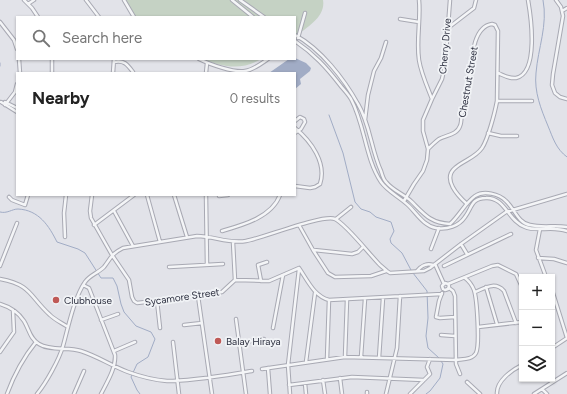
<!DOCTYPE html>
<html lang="en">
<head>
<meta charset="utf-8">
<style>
  body { margin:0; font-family:Figtree,sans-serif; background:#f2f2f2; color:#222 }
  .controls { position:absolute; right:12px; bottom:12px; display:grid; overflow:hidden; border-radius:0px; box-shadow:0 1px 3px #0004 }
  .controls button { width:36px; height:36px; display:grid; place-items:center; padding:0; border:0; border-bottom:1px solid #e0e0e0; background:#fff; color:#222; font:20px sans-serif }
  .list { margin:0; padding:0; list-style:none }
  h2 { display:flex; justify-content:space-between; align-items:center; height:52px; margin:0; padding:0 16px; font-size:17px }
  h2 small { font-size:13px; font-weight:400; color:#767676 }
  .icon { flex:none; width:22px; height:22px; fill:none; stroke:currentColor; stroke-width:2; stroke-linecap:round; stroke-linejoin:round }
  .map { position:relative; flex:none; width:567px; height:394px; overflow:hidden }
  .search { position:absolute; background:#fff; box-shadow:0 1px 3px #0004; left:16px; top:16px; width:280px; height:44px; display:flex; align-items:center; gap:10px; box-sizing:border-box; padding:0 14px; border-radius:0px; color:#767676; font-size:15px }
  .panel { position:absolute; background:#fff; box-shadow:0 1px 3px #0004; left:16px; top:72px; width:280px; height:124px; border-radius:0px }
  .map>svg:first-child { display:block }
  .green { fill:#c5d2c4 }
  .water { fill:#a1acc5 }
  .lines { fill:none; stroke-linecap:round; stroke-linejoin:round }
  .stream { stroke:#a1acc5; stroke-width:1 }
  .minor-casing { stroke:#a8a9b3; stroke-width:4.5 }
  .minor { stroke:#f4f5f7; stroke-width:2.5 }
  .poi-dot { fill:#bf5956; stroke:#f1f3f6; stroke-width:1.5 }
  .labels { text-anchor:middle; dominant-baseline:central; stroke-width:3.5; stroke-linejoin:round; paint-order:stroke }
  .street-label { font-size:10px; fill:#2c2f3f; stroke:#f1f3f6 }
  .poi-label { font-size:10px; fill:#2c2f3f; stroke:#f1f3f6; text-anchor:start }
</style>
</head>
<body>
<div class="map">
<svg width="567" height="394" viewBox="0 0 567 394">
  <rect width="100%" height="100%" fill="#e2e3e9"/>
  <!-- green -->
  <path class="green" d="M126 0H323C326 17 307 27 295 37V17H135Z
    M202 59H261C241 71 223 67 202 59Z"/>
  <!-- water -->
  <path class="water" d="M295 58 306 63 311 68 310 71 300 79 301 84 295 89V73H269L289 59Z"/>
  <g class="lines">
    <!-- stream -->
    <path class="stream" d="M543 0C548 25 538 48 536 73 534 92 541 109 548 126 553 138 556 149 567 157
      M0 63V66
      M329 115 343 153 355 202 361 209 370 212 376 217 391 222 394 231 390 239 391 243 402 253 411 270
      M0 212C7 214 12 209 18 209 39 210 49 226 57 242L78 249 85 253 101 278H113L117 286 121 304 124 312 136 326 151 332 155 339 148 357 137 364 131 377 137 390 140 394
      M413 273 427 291 428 318 426 336 428 348 439 358 443 364 440 378 430 391 426 394"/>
    <!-- minor casing -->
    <g class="minor-casing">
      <path id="minor" d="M24 0 32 8 38 17
        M86 0 99 17
        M124 0 134 17
        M232 0 253 17
        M240 0 264 17
        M419 0C421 20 416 40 419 60 421 73 427 86 432 99
        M556 0 561 7 563 16 553 74 552 85 555 93 560 97 567 99
        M28 4 34 0
        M562 11 567 8
        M400 19 419 22
        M0 22 14 40 17 49
        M448 28 474 8 476 0
        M295 35C321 49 344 79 358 104 370 124 371 149 381 171 382 174 383 179 386 182 393 191 404 194 412 202 425 215 431 223 450 224 460 215 465 203 475 196 484 190 499 194 506 201 514 208 518 223 530 225 542 228 555 225 567 227
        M298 38 305 13
        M295 41C314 54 326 67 340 85 344 90 348 94 351 99 365 125 365 158 381 182 388 192 400 197 409 206 417 214 424 226 436 228 447 230 459 226 465 217 472 208 471 198 486 198 505 197 508 221 525 227 534 231 546 228 555 229 559 229 563 230 567 231
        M19 59 20 73
        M199 59C209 64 234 73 245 71 253 70 261 64 268 59
        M114 62C124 60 127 64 133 72
        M52 73V59
        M113 73 114 59
        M206 73 207 63
        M498 73C503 75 509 79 516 78 539 73 531 17 528 0
        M497 101H532
        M1 102 17 112
        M5 102 17 108
        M5 105 15 92 17 84
        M365 120 368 95 374 71 381 58 386 42
        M295 121 300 117 304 119 305 122 301 129 295 133
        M295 128C311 141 327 163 320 184L315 187 310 188 295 186
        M488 133 501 136H517
        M428 149C431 146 435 142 439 139 446 135 457 135 460 126 462 122 461 116 462 111 464 102 468 93 469 84 472 68 470 27 492 24L495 25 498 31 497 101C495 112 488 139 482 148 475 158 464 160 455 168 442 179 458 196 467 204
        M92 195 90 211 91 218 112 255 129 280 132 297 134 301 137 303 198 296 222 292 235 280 233 242
        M147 195 160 242
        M174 195 187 237
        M206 195 207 265
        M219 196 228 195
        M9 197 12 200 25 205 28 195
        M404 201 414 184 423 171 427 160 428 149 423 131V120L432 99 442 79 445 66 450 0
        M114 211 133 246
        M336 219 351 207
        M94 225 134 195
        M299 225 313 250 328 273 335 277 371 276 386 271
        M540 229 536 250 546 277
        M222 231C243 225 272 217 280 195
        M65 237 64 213 66 195
        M461 244 467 254
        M431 249 439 228
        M314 250 352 254 358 252 363 247
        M538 258 554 259 567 263
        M435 264 444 284
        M0 266 17 223
        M444 266 511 234
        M169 267 223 264
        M299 268C308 281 314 296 329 300L442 294
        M417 271C421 266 427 263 433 265
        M0 279C32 285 29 296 50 315 55 320 62 323 68 327
        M235 280 269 281 299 268
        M261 281 258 265 267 262
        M448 284 449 286 448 289 445 290 443 289 442 286 445 283 448 284 492 266 498 265 516 274 522 287
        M83 285 89 288 115 355C116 368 107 382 101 394
        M486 287 497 324
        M449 288 453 291 455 296 456 364 460 374
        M552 290 567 338
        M475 292C485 288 495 281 504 291L516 323
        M442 293 439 301 436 317 440 318 455 317
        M198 296 212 394
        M157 301 160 328
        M0 304C10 307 18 312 24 321 29 329 30 339 39 344 50 351 68 347 81 351 97 356 112 366 128 372 139 376 155 380 167 381 193 381 226 375 252 371
        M236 319 246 394
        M101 320 118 314
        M184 325 202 323
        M478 327 522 322
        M273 328 283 275
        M441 335 455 336
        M173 342 179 394
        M239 343 264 339
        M552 348 567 338
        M114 351 135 342
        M0 352 14 332 13 310
        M345 357 347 300
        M361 357 365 299
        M379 358 383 298
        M327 359 329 300
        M306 362 315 293
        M268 368 270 394
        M262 369 345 357 456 360C463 359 472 360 476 353 480 345 477 299 474 290 472 285 469 281 465 278
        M340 378 342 394
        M323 380 325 394
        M467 382 480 394
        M305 383 306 394
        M289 385 352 377 424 380
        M542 389 547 394
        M7 394C14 375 23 358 36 342
        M37 394C46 383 59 360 63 346 68 328 74 298 85 282 90 275 98 273 104 267 111 258 111 254 123 248L197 236C214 236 228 244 246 241 263 238 323 214 335 219 346 224 370 255 380 265L387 271 390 273 424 271 430 268 461 244 506 212 567 194
        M74 394 84 371
        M290 394 288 365 299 269
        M367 394V392
        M386 394 397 348 400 296
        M410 394 430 374 427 367 430 359
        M497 394C496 381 512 370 522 365
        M534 394 567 373"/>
    </g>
    <!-- minor -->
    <use href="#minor" class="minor"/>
  </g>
  <!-- markers -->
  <g class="poi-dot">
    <circle cx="56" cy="300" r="4"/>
    <circle cx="218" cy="341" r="4"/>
  </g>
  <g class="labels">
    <!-- street labels -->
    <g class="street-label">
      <text transform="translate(445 46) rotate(-85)">Cherry Drive</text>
      <text transform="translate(468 82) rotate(-80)">Chestnut Street</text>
      <text transform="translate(182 297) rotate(-8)">Sycamore Street</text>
    </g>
    <!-- poi labels -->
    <g class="poi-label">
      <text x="64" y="300">Clubhouse</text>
      <text x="226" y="341">Balay Hiraya</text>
    </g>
  </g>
</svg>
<div class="controls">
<button>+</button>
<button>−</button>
<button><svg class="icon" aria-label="layers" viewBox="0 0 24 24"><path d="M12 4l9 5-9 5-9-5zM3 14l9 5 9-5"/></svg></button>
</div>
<div class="search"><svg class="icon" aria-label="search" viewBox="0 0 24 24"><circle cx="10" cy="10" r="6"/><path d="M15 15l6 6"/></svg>Search here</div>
<section class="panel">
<h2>Nearby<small>0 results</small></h2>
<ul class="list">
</ul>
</section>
</div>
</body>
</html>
